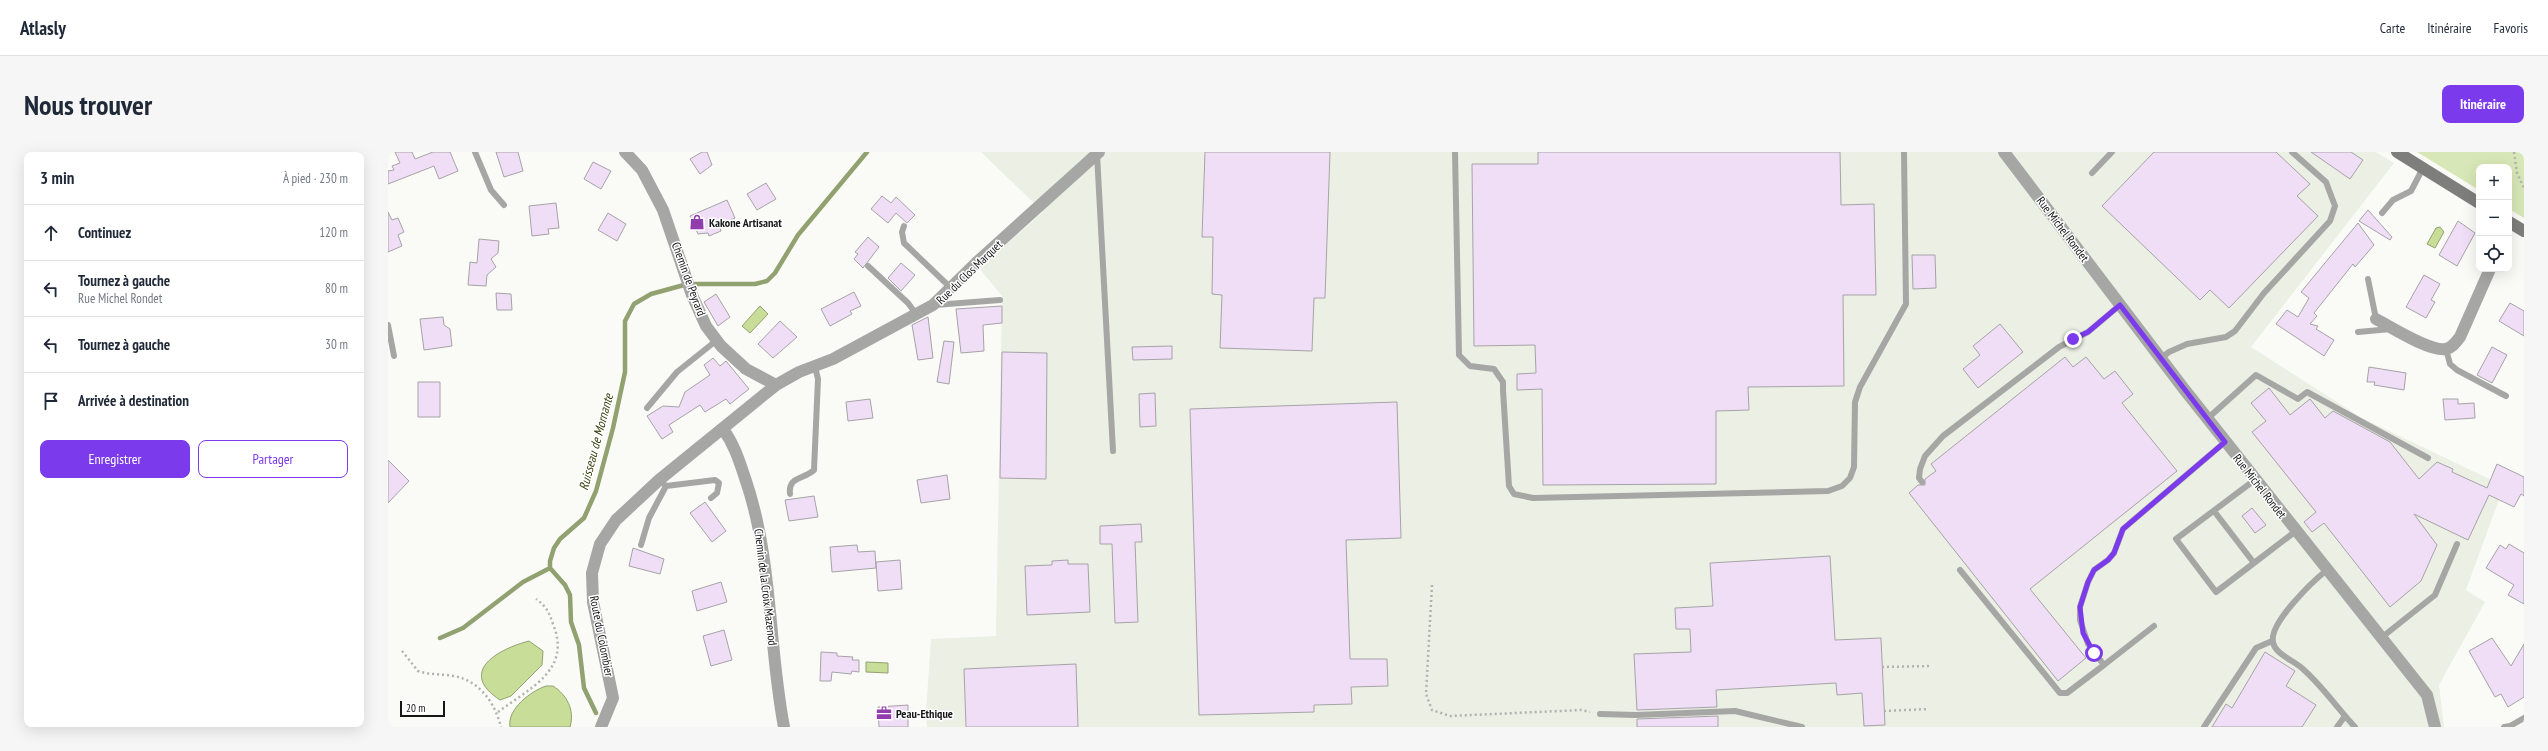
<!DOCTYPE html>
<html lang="fr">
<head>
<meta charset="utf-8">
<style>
  body { margin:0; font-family:"PT Sans Narrow",sans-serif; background:#f6f6f7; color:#1f2937 }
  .controls { position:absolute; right:12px; top:12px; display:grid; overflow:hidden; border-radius:8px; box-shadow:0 4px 16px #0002 }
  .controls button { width:36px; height:36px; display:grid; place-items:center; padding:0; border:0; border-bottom:1px solid #e0e1e3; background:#fff; color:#1f2937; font:20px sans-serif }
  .scale { position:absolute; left:12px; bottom:10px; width:45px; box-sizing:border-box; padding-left:4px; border:2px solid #151615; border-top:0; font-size:11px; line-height:14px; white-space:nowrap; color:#151615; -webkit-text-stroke:3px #fff; paint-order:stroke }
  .stop { position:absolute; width:12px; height:12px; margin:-9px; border:3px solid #7c3aed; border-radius:50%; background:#fff }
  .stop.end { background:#7c3aed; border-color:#fff; box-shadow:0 1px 4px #0008 }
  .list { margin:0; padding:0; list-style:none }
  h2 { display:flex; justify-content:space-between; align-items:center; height:52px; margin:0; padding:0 16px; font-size:17px }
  h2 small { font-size:13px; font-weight:400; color:#747a83 }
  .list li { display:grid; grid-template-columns:26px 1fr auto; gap:12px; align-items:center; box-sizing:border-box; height:56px; padding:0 16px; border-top:1px solid #e0e1e3 }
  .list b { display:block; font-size:15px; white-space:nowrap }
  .list p { margin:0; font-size:13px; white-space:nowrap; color:#747a83 }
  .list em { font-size:13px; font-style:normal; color:#747a83 }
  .actions { display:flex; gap:8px; padding:12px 16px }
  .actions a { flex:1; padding:9px 0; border:1px solid #7c3aed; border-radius:8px; text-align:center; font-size:14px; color:#7c3aed }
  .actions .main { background:#7c3aed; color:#fff }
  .icon { flex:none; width:22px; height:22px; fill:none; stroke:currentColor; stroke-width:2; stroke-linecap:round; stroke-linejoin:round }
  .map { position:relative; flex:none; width:2136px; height:575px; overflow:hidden; border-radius:8px }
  header { display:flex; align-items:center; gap:24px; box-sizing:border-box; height:56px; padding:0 20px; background:#fff; border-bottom:1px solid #e0e1e3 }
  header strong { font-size:19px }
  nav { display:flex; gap:22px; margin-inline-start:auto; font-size:14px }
  .intro { display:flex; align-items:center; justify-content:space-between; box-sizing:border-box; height:96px; padding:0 24px }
  h1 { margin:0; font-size:28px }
  .button { padding:10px 18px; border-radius:8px; background:#7c3aed; color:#fff; font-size:14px; font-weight:700 }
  main { display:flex; gap:24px; padding:0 24px }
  aside { flex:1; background:#fff; border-radius:8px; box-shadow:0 4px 16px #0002 }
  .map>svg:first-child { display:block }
  .built { fill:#ebefe4 }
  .green { fill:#d8e7b7 }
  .water { fill:#c8dd97; stroke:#92a170 }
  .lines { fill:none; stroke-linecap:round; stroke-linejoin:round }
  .stream { stroke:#92a170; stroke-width:4.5 }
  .building { fill:#f0def7; stroke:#a5a3a6 }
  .path { stroke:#b1b2af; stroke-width:2.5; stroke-dasharray:2 3; stroke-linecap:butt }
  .lane { stroke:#a6a6a5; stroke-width:6 }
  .street { stroke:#a6a6a5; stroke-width:12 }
  .secondary { stroke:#7e7e7c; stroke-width:12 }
  .route { stroke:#7c3aed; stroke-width:5 }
  .labels { text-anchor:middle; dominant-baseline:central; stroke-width:3; stroke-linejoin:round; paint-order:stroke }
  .poi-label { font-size:12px; font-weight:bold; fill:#151615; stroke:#fff; text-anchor:start }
  .street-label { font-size:12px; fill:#151615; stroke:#fff }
  .water-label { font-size:13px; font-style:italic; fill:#34400c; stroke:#fff }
</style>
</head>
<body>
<header>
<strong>Atlasly</strong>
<nav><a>Carte</a><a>Itinéraire</a><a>Favoris</a></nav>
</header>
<div class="intro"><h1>Nous trouver</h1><a class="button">Itinéraire</a></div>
<main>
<aside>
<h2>3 min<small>À pied · 230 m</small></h2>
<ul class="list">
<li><svg class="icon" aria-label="ahead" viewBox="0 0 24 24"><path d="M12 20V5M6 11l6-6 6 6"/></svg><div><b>Continuez</b></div><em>120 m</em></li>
<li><svg class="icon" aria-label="left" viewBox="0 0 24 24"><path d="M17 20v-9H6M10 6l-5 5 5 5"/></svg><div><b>Tournez à gauche</b><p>Rue Michel Rondet</p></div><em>80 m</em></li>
<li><svg class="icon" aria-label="left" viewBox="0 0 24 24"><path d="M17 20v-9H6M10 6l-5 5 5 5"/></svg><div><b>Tournez à gauche</b></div><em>30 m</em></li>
<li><svg class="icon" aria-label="arrive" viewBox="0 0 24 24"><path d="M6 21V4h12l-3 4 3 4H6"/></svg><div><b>Arrivée à destination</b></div></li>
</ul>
<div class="actions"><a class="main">Enregistrer</a><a>Partager</a></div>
</aside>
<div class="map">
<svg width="2136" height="575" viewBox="0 0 2136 575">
  <rect width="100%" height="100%" fill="#fafbf7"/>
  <!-- built -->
  <path class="built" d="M593 0H1988L2006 11 1863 195 1974 266 2116 334 2078 438 2097 450 2051 533 2056 575H539L538 560 543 487 608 484 614 144 591 116 655 60Z"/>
  <!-- green -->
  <path class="green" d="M2029 0H2136V66L2121 57V15H2091V38Z"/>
  <!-- water -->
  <path class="water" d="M2052 75 2056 80 2047 96 2039 92 2048 76Z
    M372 154 380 162 362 181 354 174Z
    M141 489 155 499 154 513 123 544 112 548C69 520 110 497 141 489Z
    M478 510 500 511V521L478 520Z
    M158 534H165C179 543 187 558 182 575H122C119 557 143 539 158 534Z"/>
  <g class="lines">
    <!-- stream -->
    <path class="stream" d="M307 132H367L379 129 387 121 410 83 479 0
      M52 486 75 476 135 430 162 416
      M208 561 196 536 191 493 183 470 182 443 177 433 162 416V409L166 396 172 387 196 366 208 339 225 276 237 220V169L246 152 263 142 296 133"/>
  </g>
  <!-- building -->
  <path class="building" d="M7 0H24L27 7 45 0H62L70 19 51 27 46 14 0 32V19L6 18 4 14 12 11Z
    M108 0H130L135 19 116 25Z
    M314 0H319L324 13 312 22 302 7Z
    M817 0H942L937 146H926L924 199 832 196 834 143 824 142 825 85H814Z
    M1150 0H1452L1453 53 1486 52 1488 143H1455L1456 234 1360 235 1361 258 1328 259V332L1155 333 1154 237 1129 238V222L1148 221 1147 193 1086 194 1084 12H1150Z
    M1766 0H1888L1922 32 1909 44 1930 64 1841 156 1822 138 1812 148 1714 54Z
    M1923 0H1963L1975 8 1962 27Z
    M205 10 223 19 213 37 196 27Z
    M378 31 388 47 369 58 359 42Z
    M494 44 503 51 508 45 527 63 519 71 508 61 500 71 483 57Z
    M339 48 347 66 331 73 333 79 321 84 320 81 310 82 302 64Z
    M168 51 171 76 160 77 161 82 144 84 141 54Z
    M1980 58 2004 85 2002 88 1971 69Z
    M0 60 4 68 10 66 16 80 10 83 14 94 0 100Z
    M220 61 238 72 229 89 210 78Z
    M2070 69 2087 81 2069 114 2051 103Z
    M1970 71 1986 93 1967 115 1965 112 1926 161 1929 164 1922 172 1930 174 1928 177 1946 188 1936 204 1888 172 1899 158 1910 165 1921 146 1913 140Z
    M480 85 491 95 475 116 466 107 470 102 467 100Z
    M91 87 111 89 110 101 103 107 108 115 99 123 98 134 80 133 82 110 89 111Z
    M1524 103H1547L1548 136 1525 137Z
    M513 111 527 123 513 139 500 126Z
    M2036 123 2052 132 2043 148 2047 150 2038 166 2018 155Z
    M466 140 473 154 462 159 464 162 442 174 433 157Z
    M108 141 123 142 124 158H109Z
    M328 142 342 165 330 174 316 150Z
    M2122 151 2136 159V184L2111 169Z
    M614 154V171L595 173 596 199 573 201 568 157Z
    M55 165 56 173 62 177 64 194 36 198 32 167Z
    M540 165 545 206 530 208 524 173Z
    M392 169 409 185 385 206 370 192Z
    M1612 172 1635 200 1590 236 1575 217 1592 203 1585 194Z
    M556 189 566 190 561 232 549 230Z
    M784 194V207L745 208 744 195Z
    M2104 195 2119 203 2104 231 2089 223Z
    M614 200 659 201 658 327 612 326Z
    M1677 205 1685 215 1698 205 1716 227 1727 219 1745 242 1734 251 1789 319 1642 437 1698 506 1670 529 1521 341 1530 333H1537V327L1548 319 1543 312Z
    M325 206 332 214 338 209 361 237 342 252 338 247 317 260 312 253 281 273 285 280 274 287 259 264 275 254 291 255 297 240 322 223 316 213Z
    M1981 215 2018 221 2016 238 1986 233 1987 230H1979Z
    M30 230H52V265H30Z
    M1881 236 1902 263 1922 247 1937 266 1945 259 2002 290 2031 327 2049 310 2065 317 2064 320 2099 336 2109 312 2136 325V344L2133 342 2126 355 2101 343 2080 388 2026 362 2049 393 2033 429 2002 455 1936 371 1924 380 1916 370 1928 360 1864 280 1878 269 1863 251Z
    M767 241 768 274 752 275 751 242Z
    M482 247 485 266 460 269 458 250Z
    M2055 247H2070V252L2086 251 2087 266 2057 268Z
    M1009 250 1013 386 958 388 962 507H999L1000 534 963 535 964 552 926 553V560L811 563 802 257Z
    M0 308 21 329 0 351Z
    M559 323 562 347 533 351 529 328Z
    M426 344 430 365 401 369 397 348Z
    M317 350 338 379 324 390 302 361Z
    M1864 356 1878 373 1867 381 1854 364Z
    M753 372 754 390H747L750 470 727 471 724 392H712V374Z
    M2121 392 2136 401V452L2120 443 2126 433 2098 416 2112 393 2118 397Z
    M469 393 470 400 487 399 488 416 444 420 442 395Z
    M245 396 276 407 272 422 241 414Z
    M1442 404 1447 488 1493 486 1497 573 1476 574 1474 541 1449 543 1448 531 1328 538 1329 555 1249 558 1246 502 1303 500 1302 477H1288L1287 456 1325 454 1322 411Z
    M512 408 514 437 490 439 488 410Z
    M680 408V412H700L702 460 639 463 637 414 664 413V409Z
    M333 430 339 450 309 459 304 439Z
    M336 478 344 508 323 514 315 484Z
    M2104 486 2123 514 2136 492V545L2120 555 2113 542 2107 545 2081 499Z
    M433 500 449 501V504L465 505 464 508H471V520L464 519 463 522 444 520 443 529H432Z
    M1877 500 1907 519 1898 534 1928 553 1914 575H1824L1838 552 1844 556Z
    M688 512 690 575H578L576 517Z
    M520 553V575H491L490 555Z
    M1330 564V575H1249V567Z"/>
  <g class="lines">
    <!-- path -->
    <path class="path" d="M2126 0 2129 21 2136 36
      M1044 433 1038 542 1044 558 1062 564 1193 558 1202 560
      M14 499 30 519C42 523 54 522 66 524 92 529 107 551 113 575
      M1494 515 1542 514
      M1496 559 1541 557
      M110 560C142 536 184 518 165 472 161 460 158 454 148 447"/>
    <!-- lane -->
    <path class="lane" d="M87 0 103 38 116 53
      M1067 0 1071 203 1082 214 1106 217 1115 230V238L1121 334 1126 342 1145 346 1440 339 1454 334 1462 326 1466 315 1467 250 1472 235 1518 152 1516 0
      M709 2 725 299
      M1704 21 1724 0
      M1994 61 2005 48 2023 39 2035 16
      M516 74 514 80 516 91 564 137
      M480 114 520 151 528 162
      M1980 127 1988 167
      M547 153 612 148
      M0 173 6 204
      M1970 180 2003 177
      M2058 197 2062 212 2069 218 2118 244
      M1773 206 1781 200 1799 192 1838 185 1847 179 1876 141 1942 69 1947 54 1938 30 1904 0
      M259 256 289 220 329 188
      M1819 267 1868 223 1910 247 1919 240 2040 306
      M1534 330 1531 326 1532 317 1537 304 1555 284 1671 195 1700 180 1732 153
      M278 334 327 328 331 331 329 341 323 346
      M402 342C400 324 415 328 426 318L430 227 427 215
      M1826 359 1866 411 1828 440 1788 387 1868 327
      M253 393 261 366 278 334 271 328
      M1866 411 1908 379
      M1572 418 1672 541H1679L1716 513
      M1939 418C1925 429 1881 471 1885 490 1887 503 1908 509 1916 518 1935 535 1950 557 1967 575
      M1766 474 1716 513 1700 492 1692 468V455L1700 430 1706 418 1720 408 1726 401 1735 377 1837 290
      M1993 486 2047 443 2069 392
      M1212 562 1248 563 1347 559 1414 575
      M1816 575 1868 496 1884 489
      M1949 575 1957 564
      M2116 575 2122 574 2136 566"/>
    <!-- street -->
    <path class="street" d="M237 0 254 18 275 58 304 143 318 174 333 194 358 217 388 233
      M1616 0 1796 237 2039 543 2047 575
      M1988 167C2003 175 2042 200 2058 197 2064 196 2068 190 2072 185L2102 117
      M335 277C346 292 351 308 357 326 385 407 380 492 396 575
      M213 575 225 546 205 450 204 421 212 392 228 368 271 328 388 233 411 220 445 207 545 153 588 111 711 0"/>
    <!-- secondary -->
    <path class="secondary" d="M2009 0 2091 51
      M2121 70 2136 79"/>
  </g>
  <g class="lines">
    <!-- route -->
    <path class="route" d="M1685 187 1700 180 1732 153 1837 290 1735 377 1726 401 1720 408 1706 418 1700 430 1692 455 1695 481 1706 501"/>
  </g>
  <!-- icons -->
  <defs>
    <g id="shop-bare" transform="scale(1.2)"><path d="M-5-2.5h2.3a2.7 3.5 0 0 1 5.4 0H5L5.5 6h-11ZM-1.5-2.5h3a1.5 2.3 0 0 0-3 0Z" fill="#913dac" stroke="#fff" stroke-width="2.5" paint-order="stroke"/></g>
    <g id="office-bare" transform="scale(1.2)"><path d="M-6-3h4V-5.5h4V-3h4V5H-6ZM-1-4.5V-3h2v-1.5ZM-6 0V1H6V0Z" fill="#913dac" stroke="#fff" stroke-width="2.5" paint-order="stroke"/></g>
  </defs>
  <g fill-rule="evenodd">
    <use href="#shop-bare" x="309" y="70"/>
    <use href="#office-bare" x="496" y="561"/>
  </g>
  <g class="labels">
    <!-- poi labels -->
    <g class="poi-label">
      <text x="321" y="70">Kakone Artisanat</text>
      <text x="508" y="561">Peau-Ethique</text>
    </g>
    <!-- street labels -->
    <g class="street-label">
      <text transform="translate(1675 77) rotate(53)">Rue Michel Rondet</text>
      <text transform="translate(581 120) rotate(-44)">Rue du Clos Marquet</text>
      <text transform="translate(301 127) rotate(70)">Chemin de Peyrard</text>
      <text transform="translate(1872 334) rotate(52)">Rue Michel Rondet</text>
      <text transform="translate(378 435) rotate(83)">Chemin de la Croix Mazenod</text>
      <text transform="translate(214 484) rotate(79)">Route du Colombier</text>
    </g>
    <!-- water labels -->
    <g class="water-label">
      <text transform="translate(208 290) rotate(-75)">Ruisseau de Mornante</text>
    </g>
  </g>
</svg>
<div class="controls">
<button>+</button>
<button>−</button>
<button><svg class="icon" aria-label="locate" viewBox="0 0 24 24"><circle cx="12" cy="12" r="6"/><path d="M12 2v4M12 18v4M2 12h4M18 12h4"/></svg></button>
</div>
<div class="scale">20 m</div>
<div class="stop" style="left:1706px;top:501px"></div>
<div class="stop end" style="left:1685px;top:187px"></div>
</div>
</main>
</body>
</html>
